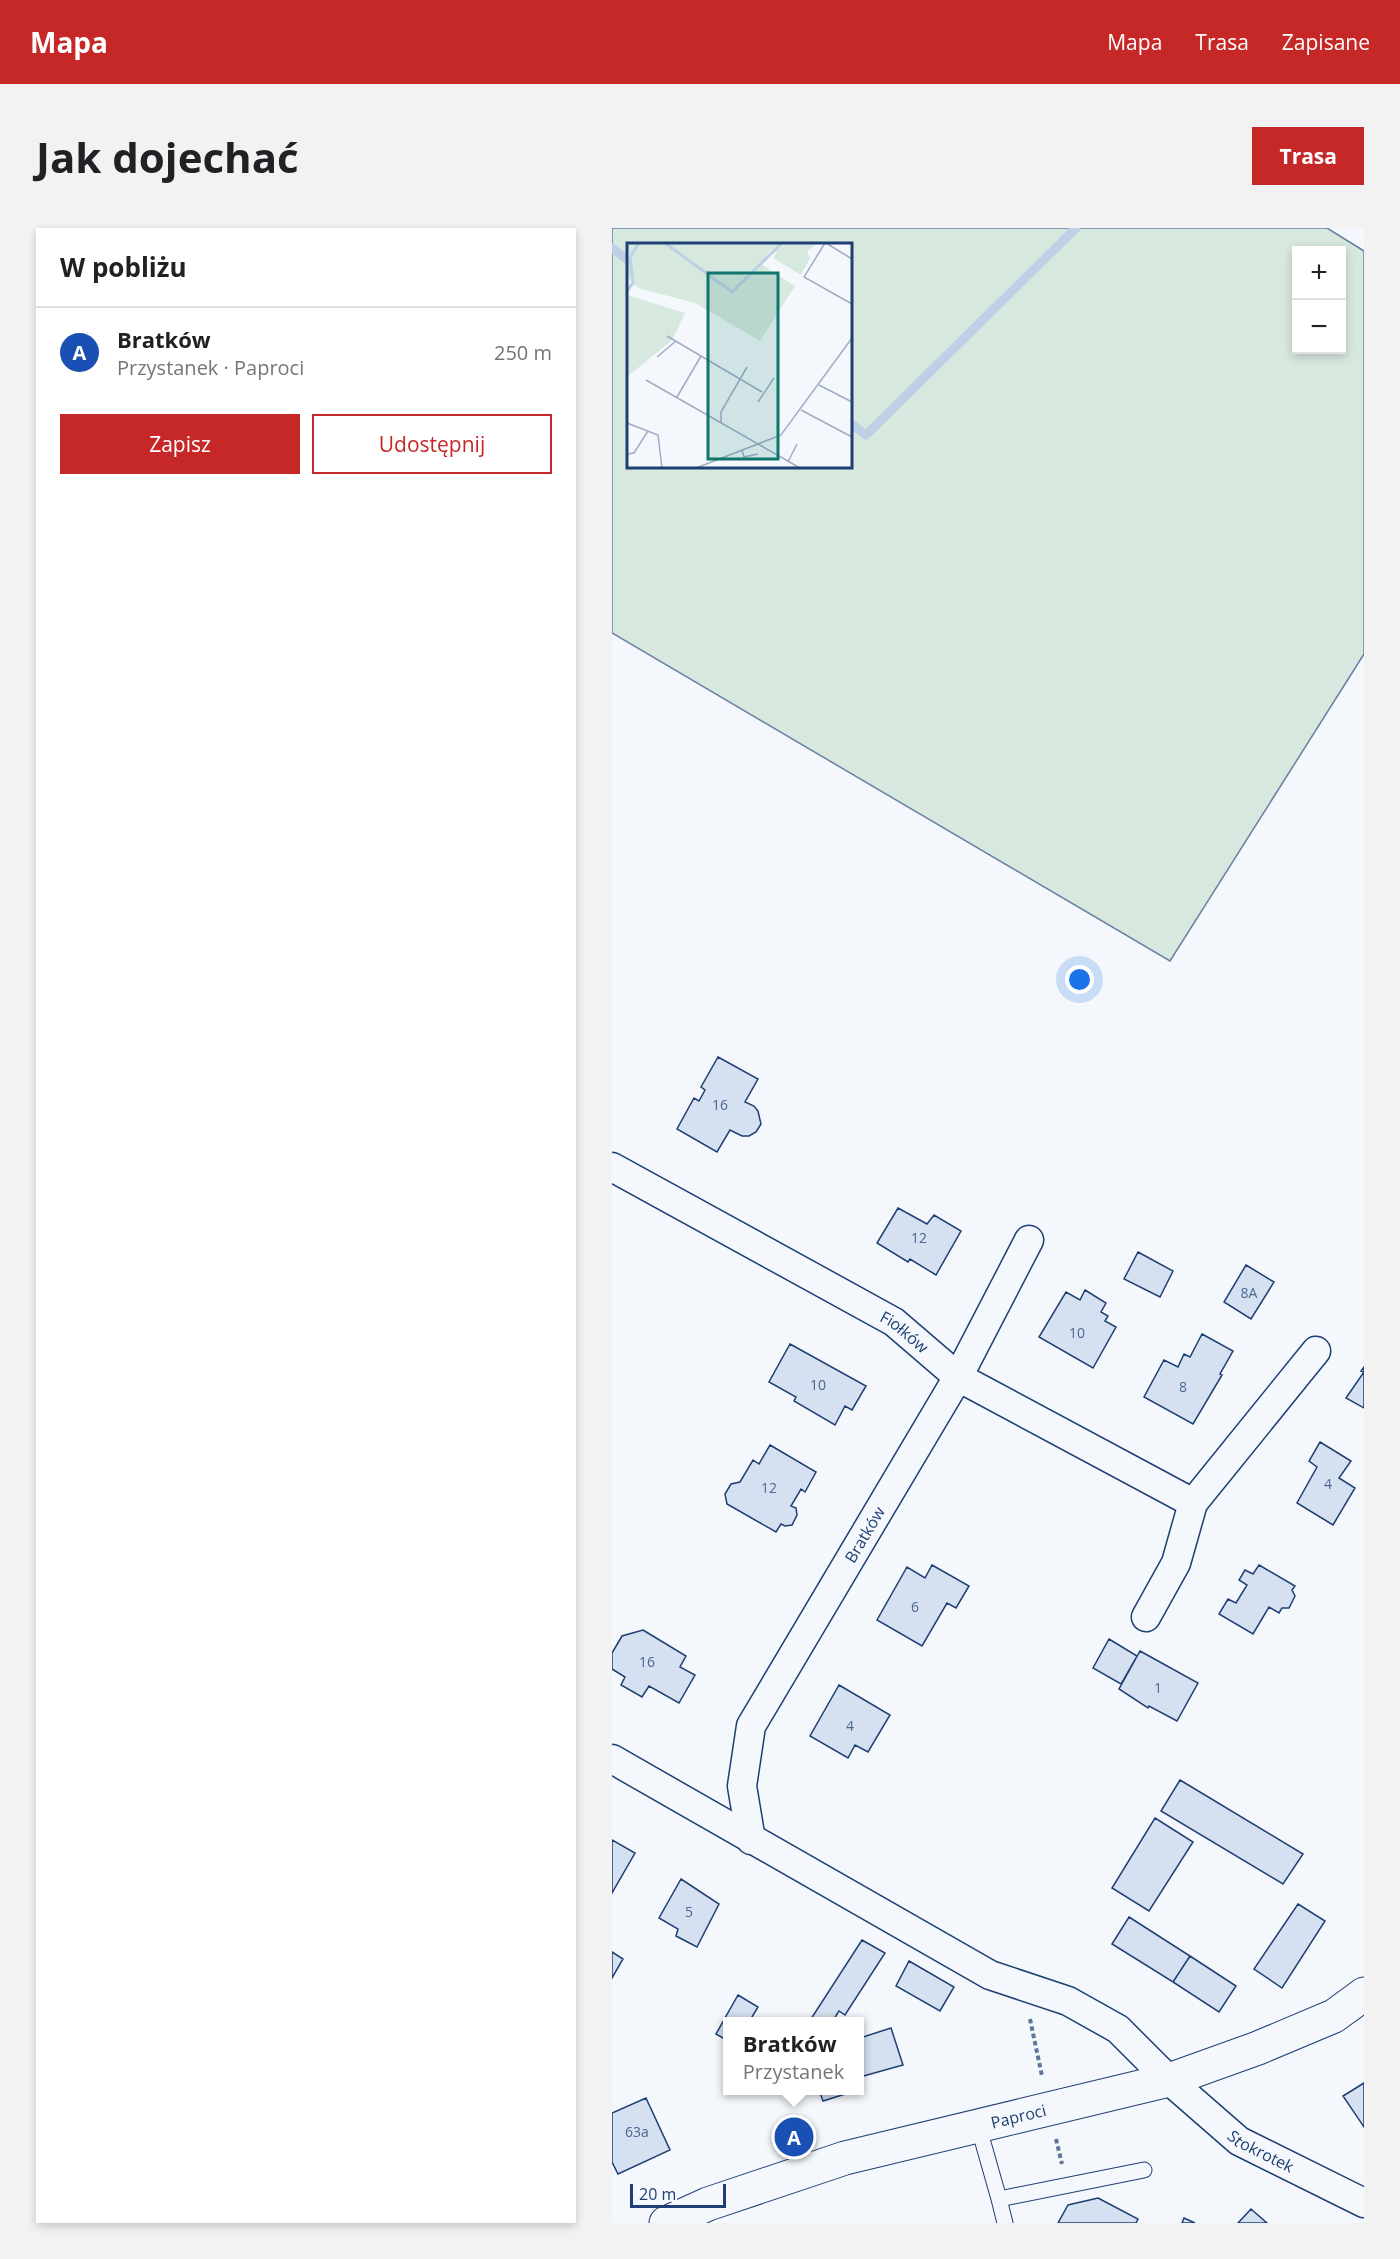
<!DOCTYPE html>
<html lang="pl">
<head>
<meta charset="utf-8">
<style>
  body { margin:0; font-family:"Open Sans",sans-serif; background:#f2f2f2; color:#202124 }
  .controls { position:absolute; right:18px; top:18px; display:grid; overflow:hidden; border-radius:0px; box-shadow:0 3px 9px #0003 }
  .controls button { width:54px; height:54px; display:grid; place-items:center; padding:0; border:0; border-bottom:2px solid #e0e0e0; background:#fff; color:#202124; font:30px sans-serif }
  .scale { position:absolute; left:18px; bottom:15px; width:96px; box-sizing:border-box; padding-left:6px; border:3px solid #1d3f73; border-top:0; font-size:16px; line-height:21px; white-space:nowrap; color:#1d3f73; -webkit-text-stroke:4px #f4f7fb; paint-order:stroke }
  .you { position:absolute; left:468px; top:752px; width:21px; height:21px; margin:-15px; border:4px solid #fff; border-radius:50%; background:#1a73e8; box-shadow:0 0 0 9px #1a73e833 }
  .badge { display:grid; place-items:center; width:39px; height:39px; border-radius:50%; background:#c62828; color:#fff; font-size:20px; font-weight:700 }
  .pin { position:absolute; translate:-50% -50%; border:3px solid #fff; box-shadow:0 2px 6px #0006 }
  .popup { position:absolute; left:111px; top:1789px; width:141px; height:78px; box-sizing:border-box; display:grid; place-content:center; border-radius:0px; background:#fff; filter:drop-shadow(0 2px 4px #0005); font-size:20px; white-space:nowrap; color:#757577 }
  .popup b { font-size:22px; color:#202124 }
  .popup::after { content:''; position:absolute; left:50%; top:100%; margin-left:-12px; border:12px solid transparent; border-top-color:#fff }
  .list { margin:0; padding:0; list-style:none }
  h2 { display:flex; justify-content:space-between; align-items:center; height:78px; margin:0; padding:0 24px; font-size:26px }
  h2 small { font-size:20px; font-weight:400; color:#757577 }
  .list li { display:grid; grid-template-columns:39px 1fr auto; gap:18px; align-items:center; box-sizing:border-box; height:90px; padding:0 24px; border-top:2px solid #e0e0e0 }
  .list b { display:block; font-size:22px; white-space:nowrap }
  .list p { margin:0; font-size:20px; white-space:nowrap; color:#757577 }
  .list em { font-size:20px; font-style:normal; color:#757577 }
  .actions { display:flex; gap:12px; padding:18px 24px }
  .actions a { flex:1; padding:14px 0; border:2px solid #c62828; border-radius:0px; text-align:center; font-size:21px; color:#c62828 }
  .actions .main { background:#c62828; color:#fff }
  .map { position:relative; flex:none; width:752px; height:1995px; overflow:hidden; border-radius:0px }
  header { display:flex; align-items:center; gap:36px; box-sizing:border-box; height:84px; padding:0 30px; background:#c62828; color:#fff }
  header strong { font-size:28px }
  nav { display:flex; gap:33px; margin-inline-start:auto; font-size:21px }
  .intro { display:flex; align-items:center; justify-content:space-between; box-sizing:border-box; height:144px; padding:0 36px }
  h1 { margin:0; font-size:42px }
  .button { padding:15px 27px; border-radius:0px; background:#c62828; color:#fff; font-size:21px; font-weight:700 }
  main { display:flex; gap:36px; padding:0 36px }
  aside { flex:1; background:#fff; border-radius:0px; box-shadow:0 3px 9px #0003 }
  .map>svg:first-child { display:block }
  .green { fill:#d7e8df; stroke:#687fa3; stroke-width:1.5; fill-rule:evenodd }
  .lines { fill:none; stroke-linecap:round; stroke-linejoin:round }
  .stream { stroke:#bed0e5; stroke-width:9 }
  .building { fill:#d5e0f0; stroke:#1d3f73; stroke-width:1.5 }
  .lane-casing { stroke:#1d3f73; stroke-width:17 }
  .street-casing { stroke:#1d3f73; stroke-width:31 }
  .secondary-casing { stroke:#1d3f73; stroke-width:35 }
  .path { stroke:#5e769c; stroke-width:4; stroke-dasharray:4.5 3; stroke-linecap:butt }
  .lane { stroke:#f4f7fb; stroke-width:15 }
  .street { stroke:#f4f7fb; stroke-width:28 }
  .secondary { stroke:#f4f7fb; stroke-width:33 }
  .labels { text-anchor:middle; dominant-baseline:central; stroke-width:4.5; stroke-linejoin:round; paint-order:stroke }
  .number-label { font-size:14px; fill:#4b6792 }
  .street-label { font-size:16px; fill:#1d3f73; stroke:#f4f7fb }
  .inset-river { fill:none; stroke:#bed0e5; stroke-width:3 }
  .inset-road { fill:none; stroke:#9eadc5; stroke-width:1.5 }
  .view { fill:#0f766e; fill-opacity:0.15; stroke:#0f766e; stroke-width:3 }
  .inset-edge { fill:none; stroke:#1d3f73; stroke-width:3 }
</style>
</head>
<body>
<header>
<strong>Mapa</strong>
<nav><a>Mapa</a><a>Trasa</a><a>Zapisane</a></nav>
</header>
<div class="intro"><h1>Jak dojechać</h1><a class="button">Trasa</a></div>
<main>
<aside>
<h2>W pobliżu<small></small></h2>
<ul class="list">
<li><span class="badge" style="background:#1a4fb4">A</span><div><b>Bratków</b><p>Przystanek · Paproci</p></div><em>250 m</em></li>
</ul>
<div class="actions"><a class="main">Zapisz</a><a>Udostępnij</a></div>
</aside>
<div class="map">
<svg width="752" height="1995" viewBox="0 0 752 1995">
  <rect width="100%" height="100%" fill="#f4f7fb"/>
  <!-- green -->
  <path class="green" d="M0 0H715L752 23V426L558 733 0 405ZM16 16H238V238H16ZM684 22H730V122H684Z"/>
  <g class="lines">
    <!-- stream -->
    <path class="stream" d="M0 20 16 32
      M238 195 254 207 464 0"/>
  </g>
  <!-- building -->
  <path class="building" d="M106 829 146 851 133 874 142 878 146 883 149 896 144 904 137 908H130L118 902 105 924 65 901 82 870 87 873 93 862 89 859Z
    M286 980 315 996 322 987 349 1003 324 1047 298 1031 296 1034 265 1015Z
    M526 1024 561 1043 548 1069 512 1051Z
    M634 1037 662 1054 639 1091 612 1074Z
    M473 1062 494 1075 489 1084 496 1088 493 1093 504 1099 481 1140 427 1109 454 1064 468 1072Z
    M590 1106 621 1123 608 1146 610 1147 581 1196 532 1169 552 1132 566 1139 572 1126 578 1129Z
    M178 1116 254 1158 240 1182 233 1178 223 1197 182 1173 184 1169 157 1154Z
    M752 1139V1180L734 1170 752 1144 749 1143Z
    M708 1214 739 1233 727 1250 743 1260 721 1297 685 1275 705 1239 697 1233Z
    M158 1217 204 1244 193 1264 189 1261 179 1278 184 1280 185 1287 180 1297 173 1298 169 1296 164 1304 115 1276 113 1266 119 1256 128 1254 141 1232 147 1236Z
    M320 1337 357 1358 344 1380 335 1375 310 1418 265 1392 295 1339 313 1350Z
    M647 1337 683 1358 680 1362 683 1368 677 1380H670L667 1385 657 1379 641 1406 607 1386 616 1371 624 1375 635 1357 627 1352 633 1342 641 1346Z
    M31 1402 74 1428 68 1439 83 1447 67 1475 37 1458 30 1469 9 1457 13 1449 0 1441V1425L10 1408Z
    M497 1411 525 1428 509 1456 481 1440Z
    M528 1423 586 1455 565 1493 537 1478 536 1480 507 1461Z
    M227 1457 278 1487 256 1524 243 1517 236 1530 198 1508Z
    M568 1552 691 1626 671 1656 549 1583Z
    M543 1590 581 1614 537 1683 500 1660Z
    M0 1612 23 1625 0 1665Z
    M69 1651 107 1676 85 1719 64 1708 66 1701 47 1690Z
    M686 1676 713 1693 670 1760 642 1741Z
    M517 1689 578 1728 561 1754 500 1716Z
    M250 1712 273 1725 233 1787 227 1783 220 1794H197Z
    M0 1724 11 1731 0 1750Z
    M578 1728 624 1758 607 1784 561 1754Z
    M297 1733 342 1759 328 1783 284 1758Z
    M126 1767 146 1779 137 1794H116V1813L104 1806Z
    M279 1800 291 1837 248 1849V1810Z
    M752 1855V1899L731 1868Z
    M207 1862H246L211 1873Z
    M34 1870 58 1922 6 1946 0 1934V1885Z
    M486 1970 526 1991 524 1995H446L456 1977Z
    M639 1981 655 1995H626Z
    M572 1990 583 1995H570Z"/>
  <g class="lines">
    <!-- lane casing -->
    <g class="lane-casing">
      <path id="lane" d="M366 1897 387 1971 532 1942
        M387 1971 393 1995"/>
    </g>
    <!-- street casing -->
    <g class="street-casing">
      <g id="street">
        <path id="s1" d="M0 939 282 1094 346 1149 581 1275"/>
        <path d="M534 1389 564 1335 581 1275 704 1123"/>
        <path id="s2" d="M0 1531 378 1747 456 1773 506 1801 557 1852 627 1913 752 1975"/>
        <path id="s3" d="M139 1612 130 1558 139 1498 346 1149 417 1012"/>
      </g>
    </g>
    <!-- secondary casing -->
    <g class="secondary-casing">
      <g id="secondary">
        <path id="s4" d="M54 1995 96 1976 233 1930 557 1852 646 1820 722 1788 752 1766"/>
      </g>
    </g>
    <!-- path -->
    <path class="path" d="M418 1791 430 1848
      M444 1911 450 1936"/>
    <!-- lane -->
    <use href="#lane" class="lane"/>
    <!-- street -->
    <use href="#street" class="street"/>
    <!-- secondary -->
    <use href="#secondary" class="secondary"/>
  </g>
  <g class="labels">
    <!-- number labels -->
    <g class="number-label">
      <text x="108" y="876">16</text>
      <text x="307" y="1009">12</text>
      <text x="637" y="1064">8A</text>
      <text x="465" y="1104">10</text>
      <text x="206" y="1156">10</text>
      <text x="571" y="1158">8</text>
      <text x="716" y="1255">4</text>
      <text x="157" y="1259">12</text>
      <text x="303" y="1378">6</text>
      <text x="35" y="1433">16</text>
      <text x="546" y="1459">1</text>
      <text x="238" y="1497">4</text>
      <text x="77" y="1683">5</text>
      <text x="25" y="1903">63a</text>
    </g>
    <!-- street labels -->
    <g class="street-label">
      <text stroke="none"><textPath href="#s1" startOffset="336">Fiołków</textPath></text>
      <text stroke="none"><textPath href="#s3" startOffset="338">Bratków</textPath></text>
      <text stroke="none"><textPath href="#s4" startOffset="369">Paproci</textPath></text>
      <text stroke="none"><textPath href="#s2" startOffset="764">Stokrotek</textPath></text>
    </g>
  </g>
  <!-- overview -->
  <g transform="translate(15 15)">
    <rect width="225" height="225" fill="#f4f7fb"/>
    <path d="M0 0H191L180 8 183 15 174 32 146 15 150 9 144 7 134 21 168 43 133 98 68 60 11 45 0 34ZM0 52 58 70 45 97 0 134Z" fill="#d7e8df"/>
    <path class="inset-river" d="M38 0 105 49 155 0M0 48 6 40 3 14 12 0"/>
    <path class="inset-road" d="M198 0 177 34 225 61M199 0 225 16M40 93 135 149M30 114 49 98M19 137 173 225M192 142 225 159M50 154 74 113M131 159 147 135M174 167 225 194M0 180 31 192 35 225M94 180V169L120 124M115 207 117 214 131 211M0 211 7 210 21 188M161 219 170 201M69 225 154 192 225 95"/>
    <path class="view" d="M81 30H151V216H81Z"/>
    <rect width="225" height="225" class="inset-edge"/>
  </g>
</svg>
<div class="controls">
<button>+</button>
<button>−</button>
</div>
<div class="scale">20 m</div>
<div class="you"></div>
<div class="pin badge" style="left:182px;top:1909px;background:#1a4fb4">A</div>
<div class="popup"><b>Bratków</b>Przystanek</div>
</div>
</main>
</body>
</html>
